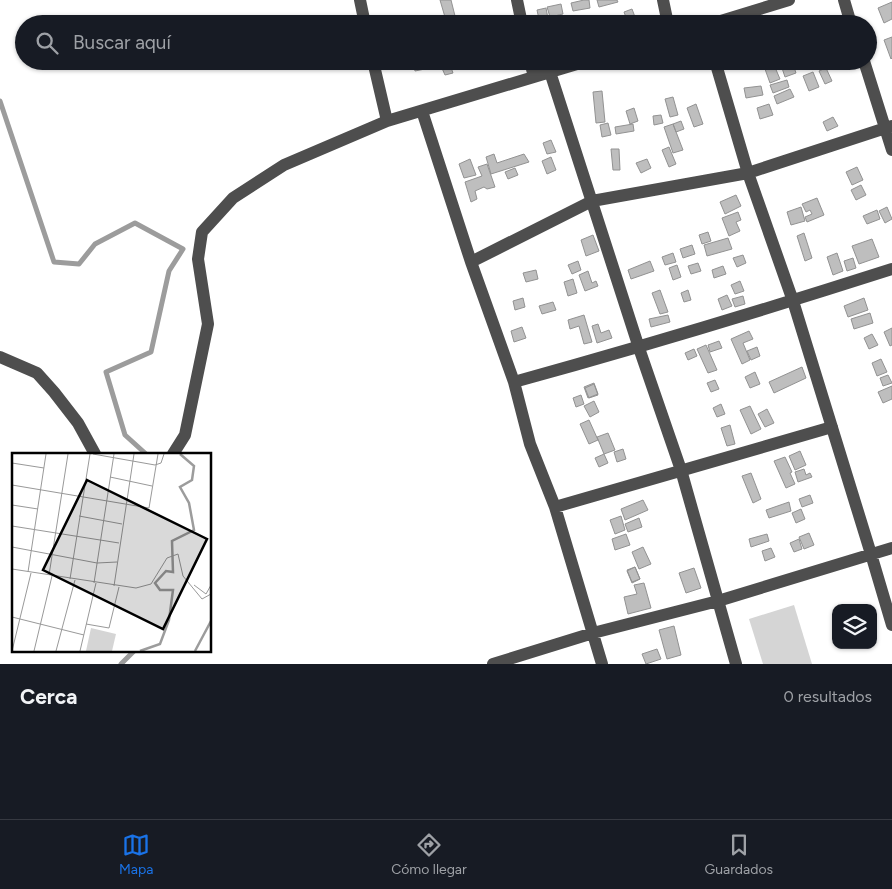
<!DOCTYPE html>
<html lang="es">
<head>
<meta charset="utf-8">
<style>
  body { margin:0; font-family:Figtree,sans-serif; background:#242831; color:#f1f3f6 }
  .controls { position:absolute; right:15px; bottom:15px; display:grid; overflow:hidden; border-radius:10px; box-shadow:0 1px 4px #0004 }
  .controls button { width:45px; height:45px; display:grid; place-items:center; padding:0; border:0; border-bottom:1px solid #363941; background:#171b24; color:#f1f3f6; font:25px sans-serif }
  .list { margin:0; padding:0; list-style:none }
  h2 { display:flex; justify-content:space-between; align-items:center; height:65px; margin:0; padding:0 20px; font-size:21px }
  h2 small { font-size:16px; font-weight:400; color:#9ea1a6 }
  .icon { flex:none; width:28px; height:28px; fill:none; stroke:currentColor; stroke-width:2; stroke-linecap:round; stroke-linejoin:round }
  .map { position:relative; flex:none; width:892px; height:664px; overflow:hidden }
  .search { position:absolute; background:#171b24; box-shadow:0 1px 4px #0004; left:15px; right:15px; top:15px; height:55px; display:flex; align-items:center; gap:12px; box-sizing:border-box; padding:0 18px; border-radius:28px; color:#9ea1a6; font-size:19px }
  .sheet { height:155px; background:#171b24 }
  nav { display:flex; justify-content:space-around; align-items:center; box-sizing:border-box; height:70px; border-top:1px solid #363941; background:#171b24; font-size:14px; color:#9ea1a6 }
  nav a { display:grid; justify-items:center; gap:2px }
  nav .on { color:#1a73e8 }
  .map>svg:first-child { display:block }
  .green { fill:#d5d5d5 }
  .lines { fill:none; stroke-linecap:round; stroke-linejoin:round }
  .stream { stroke:#9c9c9c; stroke-width:5 }
  .building { fill:#bebebe; stroke:#929292 }
  .minor { stroke:#4e4e4e; stroke-width:12 }
  .inset-river { fill:none; stroke:#9c9c9c; stroke-width:2.5 }
  .inset-road { fill:none; stroke:#999; stroke-width:1 }
  .view { fill:#000; fill-opacity:0.15; stroke:#000; stroke-width:2.5 }
  .inset-edge { fill:none; stroke:#000; stroke-width:2.5 }
</style>
</head>
<body>
<div class="map">
<svg width="892" height="664" viewBox="0 0 892 664">
  <rect width="100%" height="100%" fill="#fff"/>
  <!-- green -->
  <path class="green" d="M794 605 812 664H763L749 619Z"/>
  <g class="lines">
    <!-- stream -->
    <path class="stream" d="M0 101 54 262 79 264 95 244 135 223 183 249 169 271 151 352 106 372 125 435 146 454
      M121 664 135 650"/>
  </g>
  <!-- building -->
  <path class="building" d="M440 0H451L457 24H447Z
    M584 0H589L590 8 573 11 571 3Z
    M597 0H617L618 2 599 7Z
    M892 2V19L884 23 878 8Z
    M561 4 563 14 550 17 547 7Z
    M546 8 549 24H540L537 10Z
    M632 9 635 17 627 20 624 12Z
    M892 37V58L891 59 884 40Z
    M412 61H422L425 69 415 71Z
    M792 61 796 73 785 77 781 65Z
    M449 62 453 73 445 75 441 66Z
    M774 65 780 79 770 83 765 69Z
    M826 68 832 81 825 84 819 71Z
    M813 72 819 87 809 91 803 76Z
    M787 80 789 87 773 93 770 85Z
    M761 86 763 95 746 98 744 88Z
    M790 89 794 97 777 104 774 96Z
    M602 91 605 122 596 123 593 92Z
    M673 97 678 115 670 117 665 99Z
    M696 104 703 124 694 127 687 108Z
    M769 104 773 115 760 119 757 108Z
    M634 108 638 121 630 124 626 111Z
    M661 115 663 123 654 125 653 116Z
    M833 117 838 126 827 131 823 122Z
    M681 121 684 129 676 132 673 124Z
    M608 123 611 135 602 137 600 125Z
    M633 124 634 131 616 134 615 127Z
    M673 124 683 150 673 153 664 127Z
    M551 140 556 152 547 154 543 143Z
    M669 147 676 164 669 167 662 150Z
    M611 149H619L620 170H613Z
    M494 154 497 163 524 154 529 162 491 174 486 157Z
    M551 157 556 170 547 174 542 161Z
    M470 159 476 175 464 178 459 164Z
    M647 159 651 168 641 173 636 163Z
    M487 164 495 187 487 189 484 187 475 191 477 199 471 202 465 182 482 176 478 167Z
    M857 167 863 180 852 185 846 172Z
    M515 168 518 175 508 179 505 172Z
    M861 185 866 195 856 200 851 190Z
    M736 195 741 206 725 214 720 202Z
    M817 198 824 215 807 222 805 217 812 214 810 210 806 212 802 204Z
    M801 207 805 221 791 225 787 212Z
    M887 207 892 219 885 223 879 211Z
    M877 210 880 219 867 224 863 216Z
    M738 212 741 220 736 222 740 231 729 236 722 218Z
    M708 232 711 241 702 244 699 235Z
    M804 233 812 258 805 261 797 236Z
    M593 235 599 251 586 256 581 240Z
    M728 238 732 249 707 256 704 245Z
    M872 239 879 257 859 264 852 246Z
    M692 245 695 254 683 258 680 249Z
    M673 253 676 262 665 265 662 257Z
    M837 253 843 271 833 275 827 257Z
    M743 255 746 263 737 267 733 258Z
    M853 258 856 268 847 271 844 261Z
    M578 261 581 270 572 274 568 265Z
    M650 261 654 271 631 279 628 270Z
    M698 263 701 271 691 274 688 266Z
    M677 265 681 277 673 280 669 268Z
    M723 266 726 274 714 278 712 270Z
    M536 270 538 279 526 282 523 273Z
    M588 271 592 283 596 281 598 286 585 291 579 275Z
    M573 279 577 293 568 296 564 282Z
    M740 281 744 291 735 294 731 285Z
    M660 290 668 312 660 314 652 293Z
    M688 290 691 300 684 302 681 293Z
    M727 295 732 306 722 310 718 299Z
    M743 296 745 304 735 307 732 299Z
    M523 298 525 307 515 310 513 301Z
    M864 298 868 310 848 317 844 306Z
    M553 302 556 310 542 314 539 306Z
    M870 313 873 323 854 329 851 319Z
    M584 315 592 342 584 344 579 326 570 329 568 320Z
    M668 315 670 322 651 327 649 319Z
    M598 324 601 333 609 330 612 338 597 343 592 326Z
    M522 327 526 338 514 342 511 331Z
    M892 328V345L890 346 884 332Z
    M749 331 753 339 743 343 750 360 742 364 731 339Z
    M872 334 878 345 869 349 864 338Z
    M719 341 722 348 710 352 708 345Z
    M706 345 717 370 708 373 697 349Z
    M757 347 760 356 751 360 747 351Z
    M694 349 697 356 688 360 685 353Z
    M881 359 887 372 877 376 872 363Z
    M802 367 806 378 774 393 769 382Z
    M755 372 760 384 750 388 745 377Z
    M888 375 892 383 883 386 880 378Z
    M715 380 719 389 711 392 707 383Z
    M594 383 598 394 588 398 584 387Z
    M594 384 598 395 589 398 585 388Z
    M892 386V399L883 403 878 392Z
    M581 395 584 404 576 407 573 398Z
    M594 401 599 412 590 417 584 406Z
    M721 404 725 414 717 417 713 408Z
    M750 406 761 429 751 434 740 410Z
    M767 409 774 423 765 427 758 414Z
    M589 420 598 440 589 444 580 424Z
    M730 425 735 444 727 446 721 428Z
    M608 433 615 450 604 454 597 437Z
    M623 449 626 459 617 462 614 452Z
    M800 451 806 465 795 470 789 456Z
    M604 454 608 463 599 467 595 458Z
    M785 457 792 472 790 473 795 484 786 488 774 461Z
    M804 469 806 475 810 473 812 477 798 482 795 472Z
    M751 473 761 499 753 503 742 476Z
    M810 495 813 503 802 507 799 499Z
    M643 500 648 510 625 520 621 509Z
    M789 502 791 511 769 518 766 510Z
    M801 509 805 519 796 523 792 513Z
    M621 516 625 530 615 534 610 520Z
    M639 518 642 527 628 532 625 524Z
    M809 533 814 545 804 549 799 537Z
    M626 534 630 545 615 550 612 539Z
    M767 534 769 541 751 547 749 539Z
    M799 539 802 549 794 552 790 543Z
    M643 547 651 564 639 569 632 552Z
    M771 548 775 557 765 561 762 551Z
    M635 567 640 579 632 582 627 570Z
    M635 567 640 579 632 583 627 571Z
    M694 568 701 588 686 593 679 573Z
    M644 583 651 608 628 614 624 597 637 594 634 585Z
    M674 626 681 655 667 659 659 630Z
    M657 649 661 659 646 664 642 654Z"/>
  <g class="lines">
    <!-- minor -->
    <path class="minor" d="M360 0 365 24
      M517 0 522 24
      M663 0 668 24
      M844 0 851 24
      M711 24 789 0
      M373 61 387 121
      M530 61 534 77
      M715 61 748 173 793 301 871 554 892 625
      M864 61 892 150
      M550 72 640 351 681 470 736 664
      M422 111 471 262 514 382 530 444 555 507 602 664
      M471 262 592 201 748 173 892 126
      M0 357 37 373 54 392 78 423 95 454
      M514 382C641 347 767 309 892 269
      M173 454 185 435 208 324 198 259 202 232 233 198 284 165 387 121 587 61
      M555 507 832 427
      M493 664 593 633 718 601 892 548"/>
  </g>
  <!-- overview -->
  <g transform="translate(12 453)">
    <rect width="199" height="199" fill="#fff"/>
    <path d="M79 175 104 181 100 198H74Z" fill="#d5d5d5"/>
    <path class="inset-river" d="M128 198 148 191 157 167 161 137H148L143 130 154 118 161 119 160 88 182 77 177 50 168 34 180 27 182 13 168 1M183 198 199 168"/>
    <path class="inset-road" d="M81 1 143 12 149 10 152 1M0 10 32 15M98 24 140 33M0 32 137 55 146 1M0 52 26 56M67 63 110 71M0 73 107 90M0 94 85 110 105 109M0 116 124 135 139 131 155 105 166 101 171 123 190 146 199 141M16 119 34 1M37 122 56 1M58 126 78 1M82 130 102 1M182 132 194 141 199 132M102 133 122 1M0 164 72 182M74 171 97 175 107 134M0 198 19 120M22 198 40 123M44 198 63 127M68 198 84 130"/>
    <path class="view" d="M75 27 195 86 151 176 31 117Z"/>
    <rect width="199" height="199" class="inset-edge"/>
  </g>
</svg>
<div class="controls">
<button><svg class="icon" aria-label="layers" viewBox="0 0 24 24"><path d="M12 4l9 5-9 5-9-5zM3 14l9 5 9-5"/></svg></button>
</div>
<div class="search"><svg class="icon" aria-label="search" viewBox="0 0 24 24"><circle cx="10" cy="10" r="6"/><path d="M15 15l6 6"/></svg>Buscar aquí</div>
</div>
<section class="sheet">
<h2>Cerca<small>0 resultados</small></h2>
<ul class="list">
</ul>
</section>
<nav>
<a class="on"><svg class="icon" aria-label="map" viewBox="0 0 24 24"><path d="M3 6l6-2 6 2 6-2v14l-6 2-6-2-6 2zM9 4v14M15 6v14"/></svg>Mapa</a>
<a><svg class="icon" aria-label="directions" viewBox="0 0 24 24"><path d="M12 3l9 9-9 9-9-9zM9 14v-3h6M13 9l2 2-2 2"/></svg>Cómo llegar</a>
<a><svg class="icon" aria-label="saved" viewBox="0 0 24 24"><path d="M7 4h10v16l-5-4-5 4z"/></svg>Guardados</a>
</nav>
</body>
</html>
